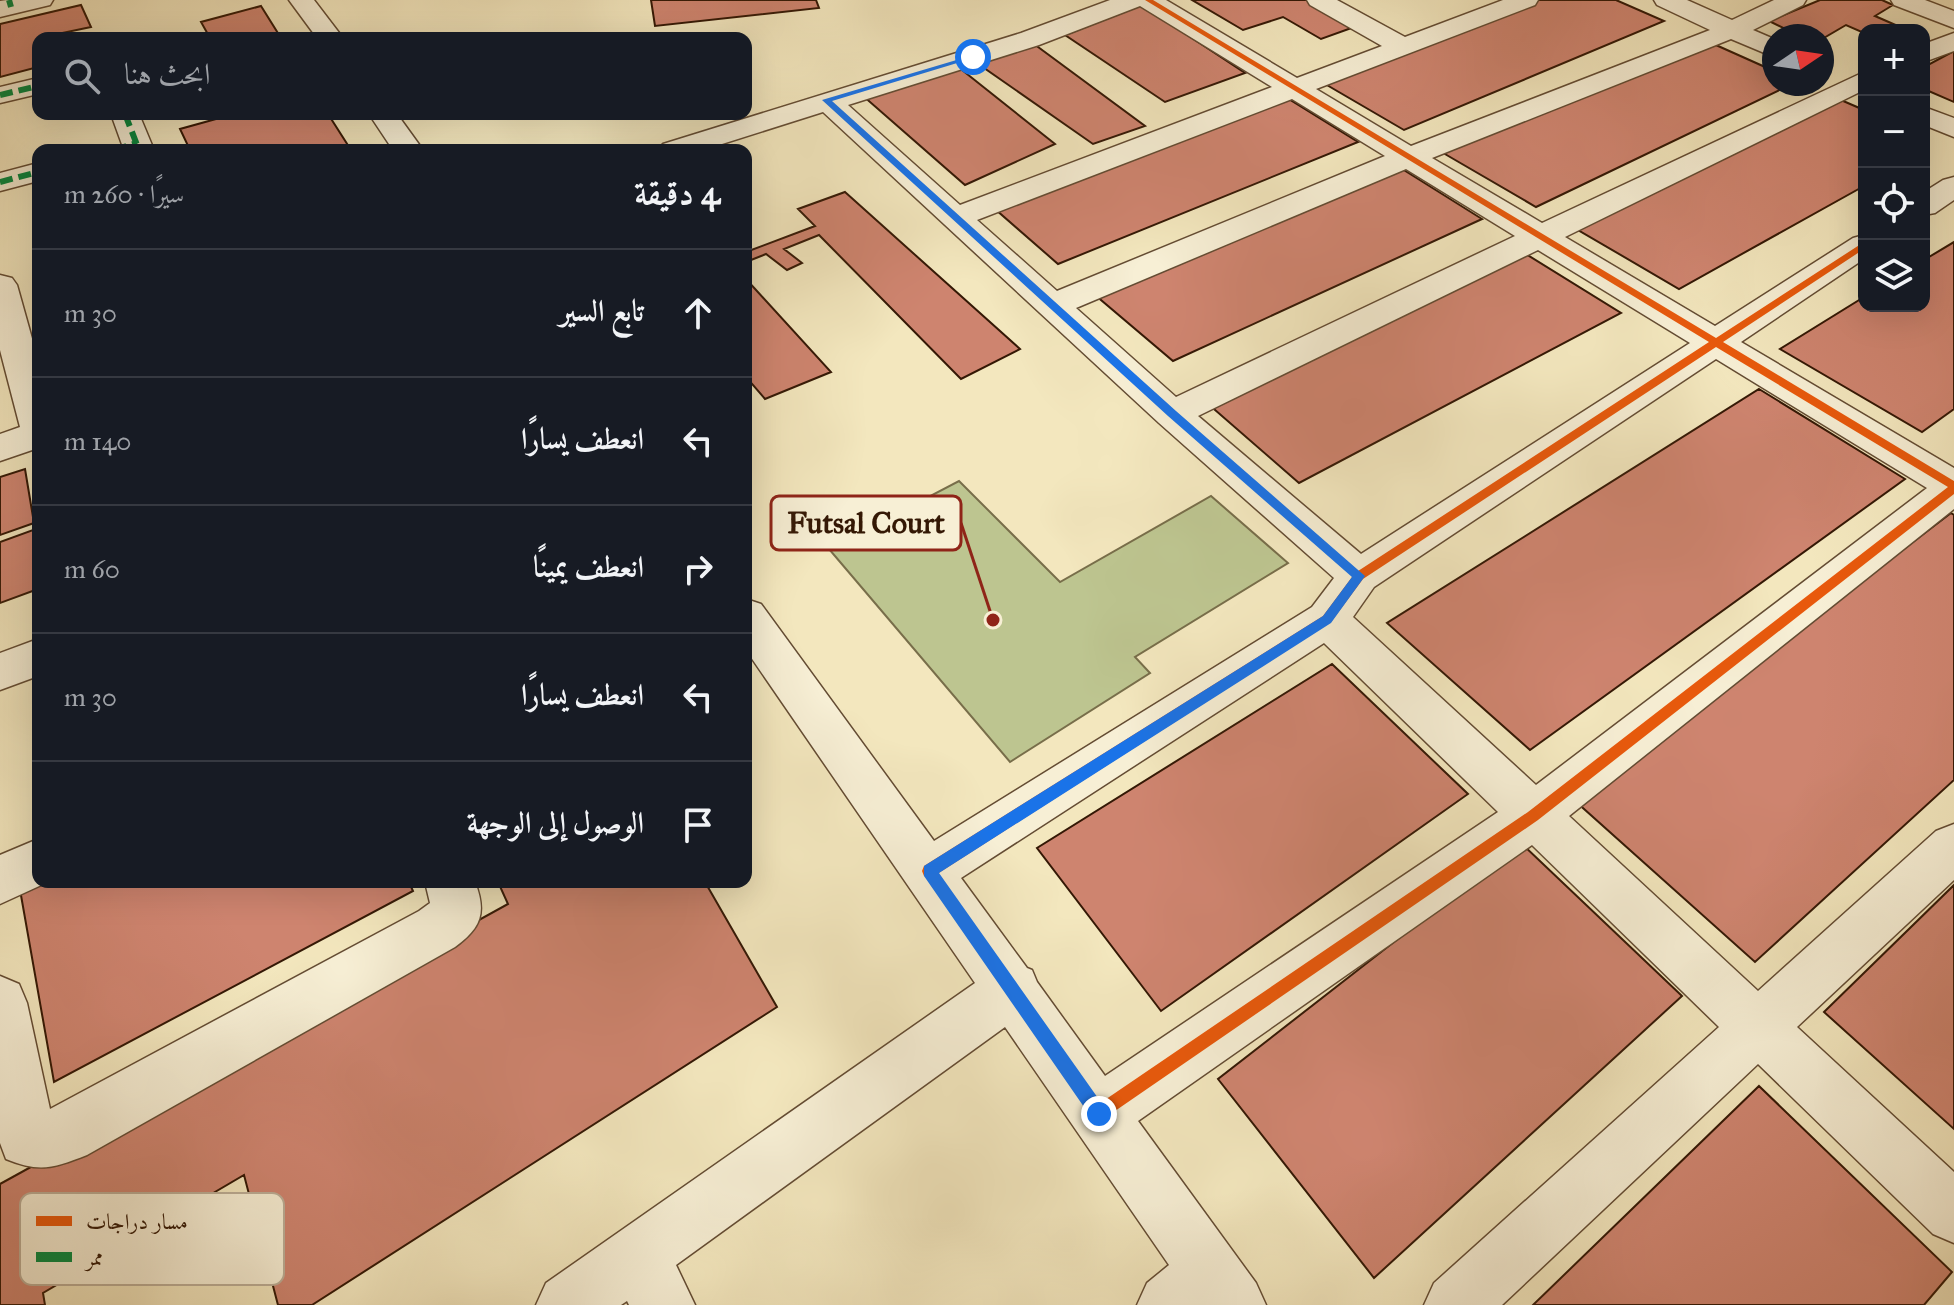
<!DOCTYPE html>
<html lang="ar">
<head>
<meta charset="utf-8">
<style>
  body { margin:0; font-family:"IM FELL Great Primer",Amiri,serif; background:#20242c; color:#f1f3f6; direction:rtl }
  .controls { position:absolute; right:24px; top:24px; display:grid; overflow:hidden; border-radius:16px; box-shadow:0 8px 32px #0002 }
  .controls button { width:72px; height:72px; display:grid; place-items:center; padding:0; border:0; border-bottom:2px solid #363941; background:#171b24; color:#f1f3f6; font:40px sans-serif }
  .compass { position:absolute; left:1762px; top:24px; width:72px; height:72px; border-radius:50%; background:#171b24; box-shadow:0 8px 32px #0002; rotate:77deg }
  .stop { position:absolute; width:24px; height:24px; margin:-18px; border:6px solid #1a73e8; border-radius:50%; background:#fff }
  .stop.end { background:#1a73e8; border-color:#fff; box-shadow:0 2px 8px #0008 }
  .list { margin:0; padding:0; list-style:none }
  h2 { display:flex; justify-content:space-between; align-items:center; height:104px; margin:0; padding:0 32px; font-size:34px }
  h2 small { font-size:26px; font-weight:400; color:#9ea1a6 }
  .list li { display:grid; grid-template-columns:52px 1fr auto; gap:24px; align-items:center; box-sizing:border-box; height:128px; padding:0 32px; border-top:2px solid #363941 }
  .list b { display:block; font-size:30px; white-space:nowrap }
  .list em { font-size:26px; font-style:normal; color:#9ea1a6 }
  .icon { flex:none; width:44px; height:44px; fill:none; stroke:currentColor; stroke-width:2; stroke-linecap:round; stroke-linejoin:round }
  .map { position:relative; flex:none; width:1954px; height:1305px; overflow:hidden; direction:ltr }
  .search { position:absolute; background:#171b24; box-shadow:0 8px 32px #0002; left:32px; top:32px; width:720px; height:88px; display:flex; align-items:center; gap:20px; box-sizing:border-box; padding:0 28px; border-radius:16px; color:#9ea1a6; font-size:30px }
  .panel { position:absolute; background:#171b24; box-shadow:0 8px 32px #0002; left:32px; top:144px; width:720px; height:744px; border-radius:16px; direction:rtl }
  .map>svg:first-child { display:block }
  .green { fill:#bdc590; stroke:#786e4a; stroke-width:2 }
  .building { fill:#ce846f; stroke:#341805; stroke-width:2 }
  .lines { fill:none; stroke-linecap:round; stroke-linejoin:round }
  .minor-casing { stroke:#644c33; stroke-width:3 }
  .minor { fill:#f7efd5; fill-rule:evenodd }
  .quiet { stroke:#00873e; stroke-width:6; stroke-dasharray:13 6; stroke-linecap:butt }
  .cycleway-casing { stroke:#f7efd5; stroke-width:5 }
  .cycleway { fill:#e8590c; fill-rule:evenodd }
  .route { fill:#1a73e8 }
  .key { fill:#f7efd5; stroke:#bcae97; stroke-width:2 }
  .key-label { font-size:22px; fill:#341805 }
  .leader { fill:none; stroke:#8f2418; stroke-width:3 }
  .callout-dot { fill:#8f2418; stroke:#f7efd5; stroke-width:3 }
  .callout { fill:#f7efd5; stroke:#8f2418; stroke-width:3 }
  .callout-label { font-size:30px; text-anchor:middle; font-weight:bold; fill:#341805 }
</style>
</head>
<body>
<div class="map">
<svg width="1954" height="1305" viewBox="0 0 1954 1305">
  <rect width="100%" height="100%" fill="#f3e7be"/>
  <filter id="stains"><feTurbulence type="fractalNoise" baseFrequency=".0025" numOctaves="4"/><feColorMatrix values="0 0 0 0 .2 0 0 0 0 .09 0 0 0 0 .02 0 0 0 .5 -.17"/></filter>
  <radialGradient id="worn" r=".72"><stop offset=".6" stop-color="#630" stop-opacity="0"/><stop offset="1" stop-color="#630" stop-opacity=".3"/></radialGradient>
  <!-- green -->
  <path class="green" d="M959 481 1060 582 1211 496 1288 563 1135 657 1150 673 1010 762 829 549Z"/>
  <!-- building -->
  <path class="building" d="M651 0H816L819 8 655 26Z
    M1192 0H1310L1357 26 1321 39 1283 17 1243 30Z
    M1531 0H1616L1664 21 1404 130 1320 81Z
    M1820 0H1882L1893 5 1875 16 1907 30H1864V33L1846 25 1822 39V36H1800L1769 21Z
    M81 5 91 27 38 38V67L0 77V24Z
    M1142 5 1245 73 1165 102 1065 35Z
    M261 6 281 38H210L201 22Z
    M1698 37 1774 71V84H1792L1536 207 1438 150Z
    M1034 44 1145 126 1093 144 977 63Z
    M1954 51V102L1924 89V67Z
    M957 66 1055 144 965 185 862 95Z
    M1279 93 1358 142 1058 264 987 202Z
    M1827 94 1864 110V186L1679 289 1566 223Z
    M234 114H328L351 150H190L180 129Z
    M1391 162 1482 219 1173 361 1088 289Z
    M845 192 1020 349 961 379 819 235 784 249 802 263 787 270 766 254 746 262V252L815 226 798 209Z
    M1954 242V409L1922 432 1780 349 1864 297V306H1924V260Z
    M1513 246 1621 313 1299 483 1199 396Z
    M746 279 831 372 765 399 746 377Z
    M1759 389 1905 479 1530 750 1387 623Z
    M25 469 34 523 0 535V477Z
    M1951 513 1954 515V780L1755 962 1574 800Z
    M33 530 38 554V589L0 603V542Z
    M1332 664 1468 794 1161 1011 1037 848Z
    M1521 843 1682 996 1374 1278 1218 1079Z
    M38 875V882H409L413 891 54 1082 19 884Z
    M498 882H705L777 1007 312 1305H278L244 1175 43 1293 45 1305H0V1184L508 904Z
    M1954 885V1129L1824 1012Z
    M1759 1086 1952 1272 1924 1305H1533Z"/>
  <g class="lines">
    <!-- minor casing -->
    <g class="minor-casing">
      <path id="minor" d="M7 0H53L50 5 0 17V1Z
        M289 0H314L343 38H317Z
        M1110 0H1166L1297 78 1382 46 1310 5 1307 0H1337L1405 37 1503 0H1538L1535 5 1316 89 1411 146 1710 30 1657 5 1654 0H1687L1732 20 1774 0H1806L1803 5 1753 30 1774 39V57L1731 39 1432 158 1542 223 1864 72V90L1565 237 1715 326 1853 238 1864 235V259L1741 342 1954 468V509L1569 816 1758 991 1936 831 1954 824V880L1797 1027 1954 1172V1243L1933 1234 1758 1064 1502 1305H1424L1434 1283 1719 1027 1532 845 1138 1121 1256 1283 1266 1305H1137L1147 1283 1169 1265 1005 1027 676 1265 695 1305H629L627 1301 621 1305H536L546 1283 975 983 746 650V599L761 604 934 841 1312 607 1334 578 1159 423 823 112 703 150H658L663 144 1021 33ZM1140 6 1272 87 960 205 848 105 1039 45ZM1292 99 1385 156 1057 291 977 220ZM1406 169 1515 236 1176 397 1076 308ZM1538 250 1690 343 1361 554 1198 416ZM1716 359 1927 488 1536 785 1353 617 1374 587ZM1324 643 1498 812 1105 1076 1037 982 1032 970 1027 968 961 878Z
        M1891 0H1925L1954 11V28L1894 5Z
        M1954 33V51L1924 62V44Z
        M38 78V94L0 103V87Z
        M1924 107 1954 118V137L1924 125Z
        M111 114H139L154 150H124Z
        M369 114H397L423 150H393Z
        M38 163V181L0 191V173Z
        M1954 177V200L1935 213 1924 215V192L1943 180Z
        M0 275 12 278 17 285 38 360V448L0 461V434L20 427 0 350Z
        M38 639V676L0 690V653Z
        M38 839V882H48L0 904V855Z
        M425 882H475C487 913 481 928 455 947L87 1155C54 1168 40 1173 6 1159L0 1143V976L19 984 27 1003 50 1109 419 911 430 903Z"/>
    </g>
    <!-- minor -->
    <use href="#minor" class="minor"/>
    <!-- quiet -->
    <path class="quiet" d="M9 0 11 7
      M0 95 38 86
      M125 114 139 150
      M114 150 137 143
      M0 182 38 172"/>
    <!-- cycleway casing -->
    <g class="cycleway-casing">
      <path id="cycleway" d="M1145 0H1153L1716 338 1864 242V249L1723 342 1954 481V494L1538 820 1099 1122 1093 1120 1091 1114 1093 1108 1528 812 1948 487 1716 347 1363 579 1331 622 934 876 929 877 924 876 922 871 924 866 1323 616 1355 573 1709 342Z"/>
    </g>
    <!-- cycleway -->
    <use href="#cycleway" class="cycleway"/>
  </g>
  <!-- route -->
  <path class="route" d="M970 56 977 57 832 101 1176 411 1365 576 1331 623 939 873 1105 1108 1108 1114 1105 1120 1099 1122 1093 1120 924 876V866L1323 616 1352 577 1168 416 822 100Z"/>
  <!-- legend -->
  <rect x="20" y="1193" width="264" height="92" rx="12" class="key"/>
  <rect x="36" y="1216" width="36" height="10" fill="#e8590c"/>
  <rect x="36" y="1252" width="36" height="10" fill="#00873e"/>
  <g class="key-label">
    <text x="86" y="1229">مسار دراجات</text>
    <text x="86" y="1265">ممر</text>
  </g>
  <!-- callouts -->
  <path class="leader" d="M993 620L961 523"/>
  <circle class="callout-dot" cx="993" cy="620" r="8"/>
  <rect class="callout" x="771" y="496" width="190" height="54" rx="8"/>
  <g class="callout-label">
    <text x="866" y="533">Futsal Court</text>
  </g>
  <rect width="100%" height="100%" filter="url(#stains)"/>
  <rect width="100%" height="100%" fill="url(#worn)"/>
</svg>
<div class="controls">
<button>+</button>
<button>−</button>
<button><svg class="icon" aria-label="locate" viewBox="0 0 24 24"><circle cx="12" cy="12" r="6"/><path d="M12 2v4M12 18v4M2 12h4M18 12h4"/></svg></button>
<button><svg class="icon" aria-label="layers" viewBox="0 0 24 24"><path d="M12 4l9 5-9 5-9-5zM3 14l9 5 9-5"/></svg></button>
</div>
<svg class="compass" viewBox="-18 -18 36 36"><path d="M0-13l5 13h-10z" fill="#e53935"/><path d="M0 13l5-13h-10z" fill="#9ea1a6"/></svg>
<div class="stop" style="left:973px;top:57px"></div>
<div class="stop end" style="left:1099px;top:1114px"></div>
<div class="search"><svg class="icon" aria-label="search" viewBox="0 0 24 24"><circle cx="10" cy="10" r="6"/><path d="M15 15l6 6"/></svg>ابحث هنا</div>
<section class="panel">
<h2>4 دقيقة<small>سيرًا · 260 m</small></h2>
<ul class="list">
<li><svg class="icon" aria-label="ahead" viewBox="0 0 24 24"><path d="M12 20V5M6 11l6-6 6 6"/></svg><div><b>تابع السير</b></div><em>30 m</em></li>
<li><svg class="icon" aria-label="left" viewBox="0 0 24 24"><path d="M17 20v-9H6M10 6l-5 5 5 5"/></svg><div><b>انعطف يسارًا</b></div><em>140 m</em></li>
<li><svg class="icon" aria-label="right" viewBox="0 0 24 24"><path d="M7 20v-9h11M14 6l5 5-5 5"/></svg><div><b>انعطف يمينًا</b></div><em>60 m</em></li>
<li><svg class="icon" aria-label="left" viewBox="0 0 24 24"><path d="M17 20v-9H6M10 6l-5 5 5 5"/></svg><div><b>انعطف يسارًا</b></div><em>30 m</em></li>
<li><svg class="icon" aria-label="arrive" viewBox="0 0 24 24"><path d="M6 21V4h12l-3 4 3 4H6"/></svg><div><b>الوصول إلى الوجهة</b></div></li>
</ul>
</section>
</div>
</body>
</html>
